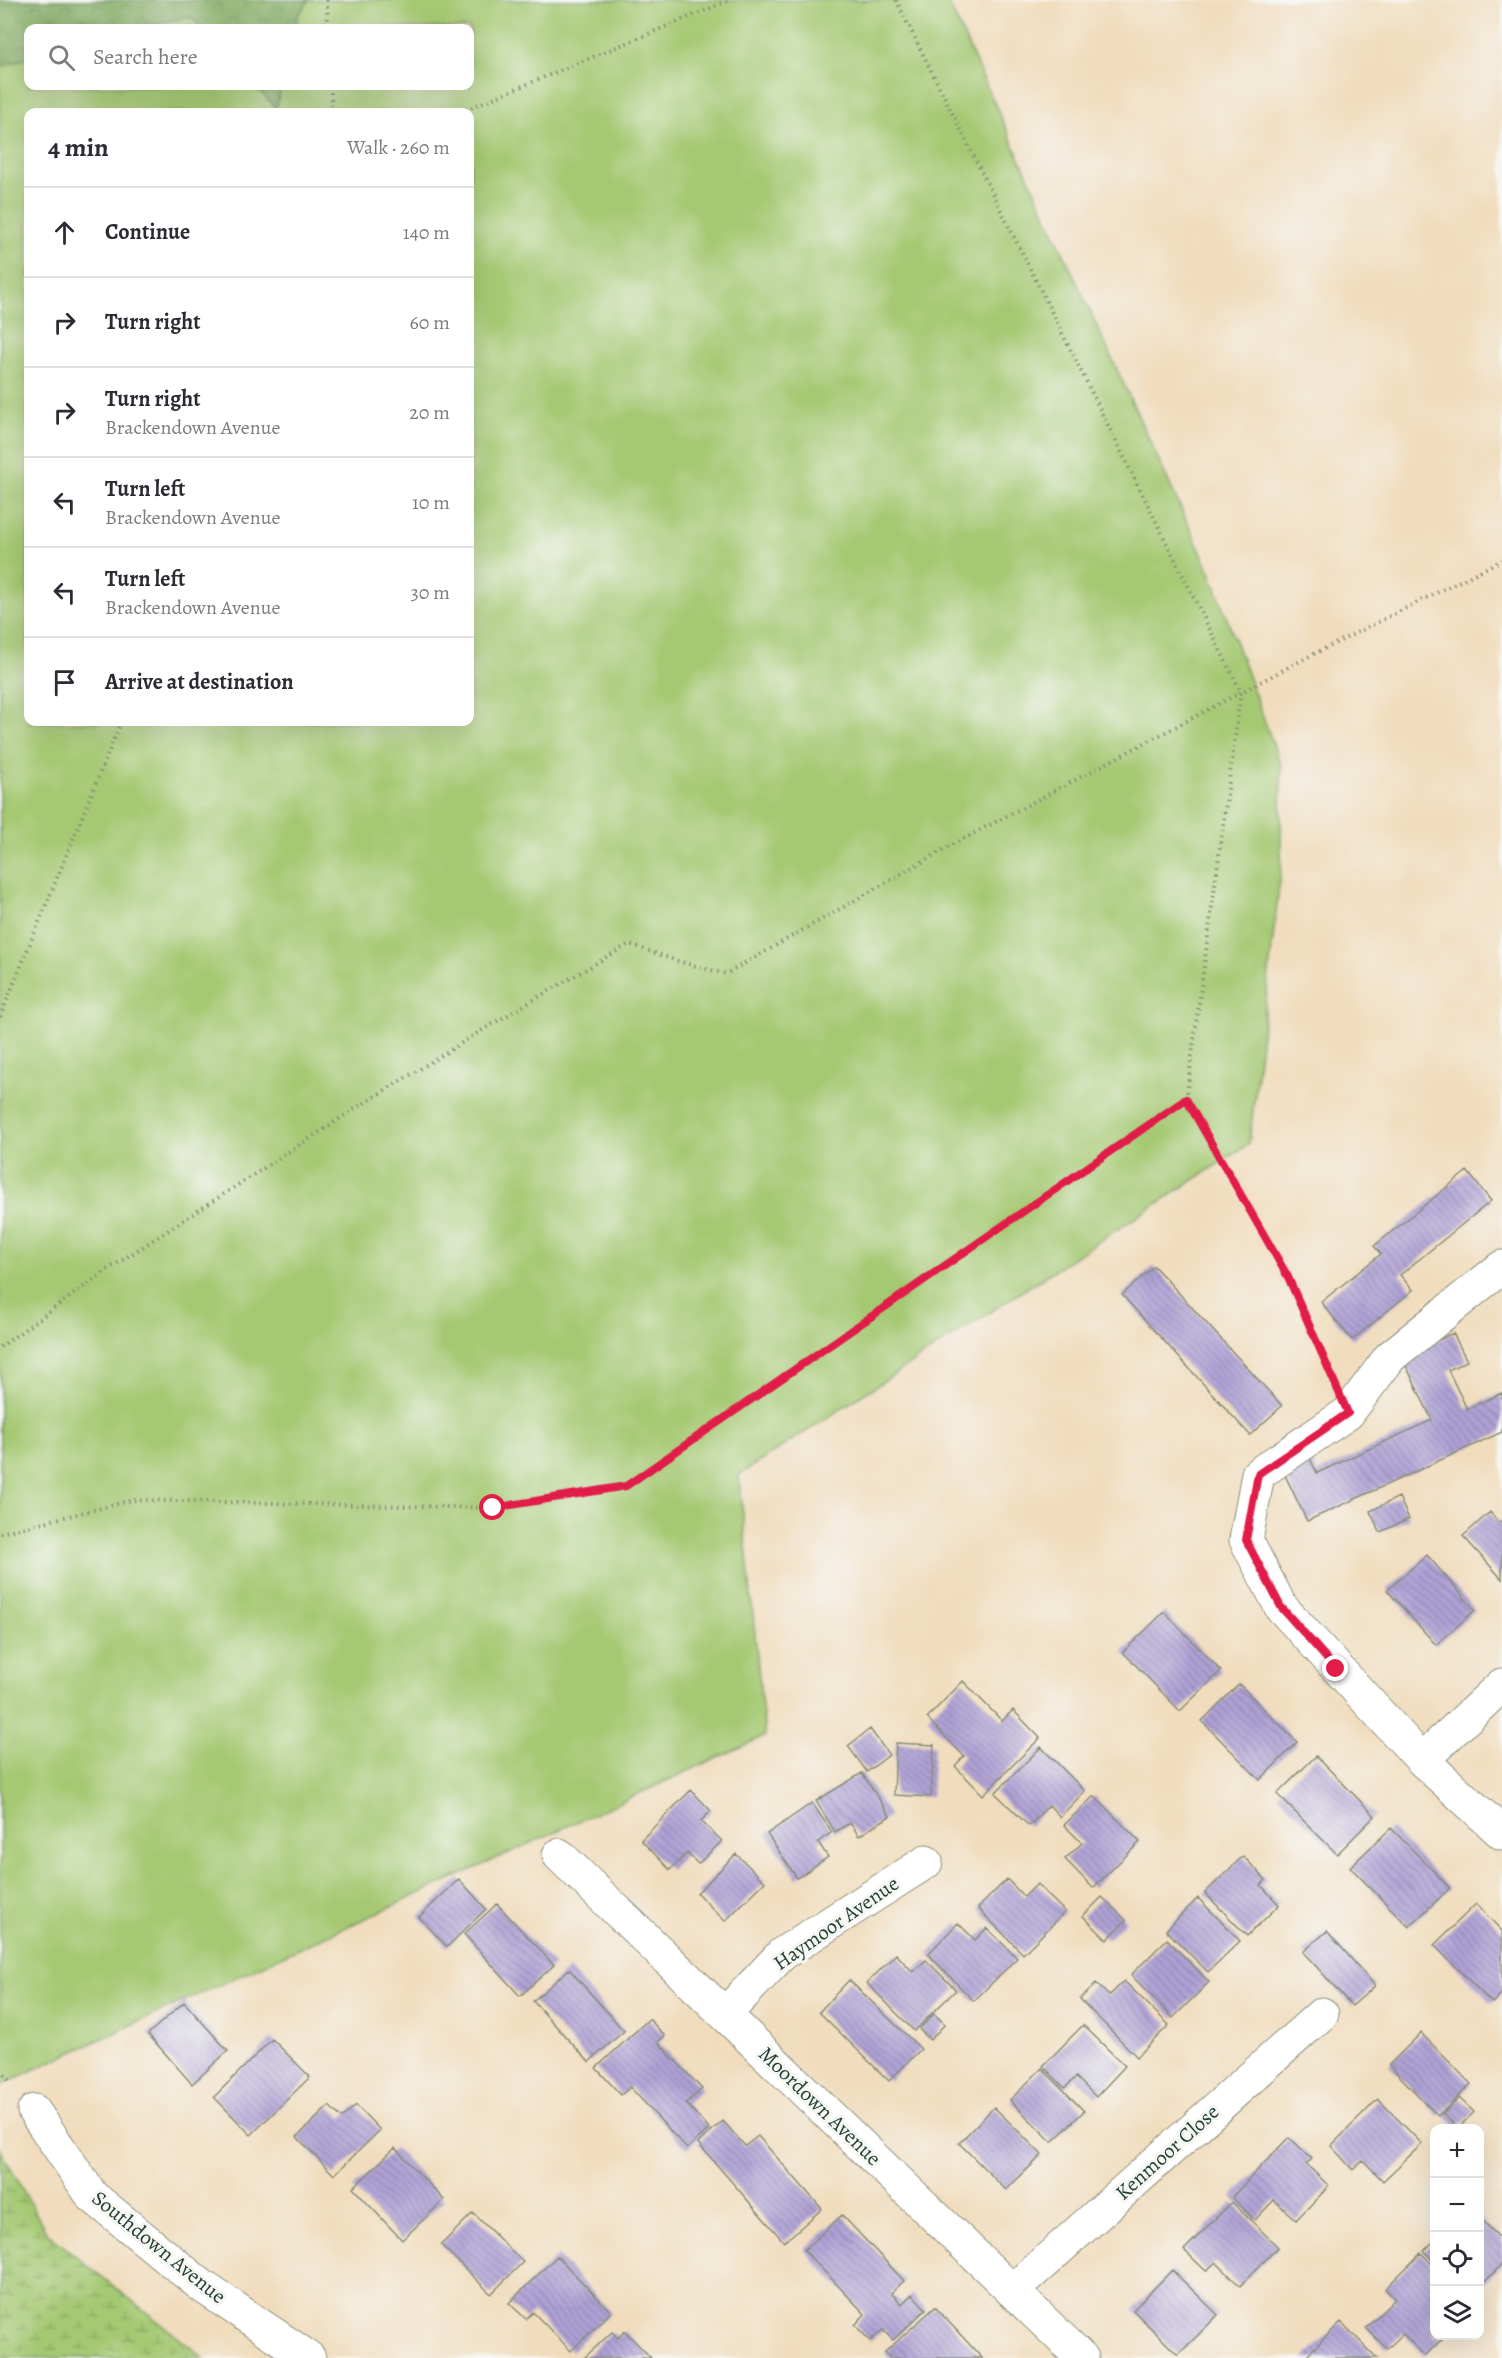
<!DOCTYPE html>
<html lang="en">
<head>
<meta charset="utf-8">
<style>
  body { margin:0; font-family:Alegreya,serif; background:#f2f2f3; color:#2b2b33 }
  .controls { position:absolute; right:18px; bottom:18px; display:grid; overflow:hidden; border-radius:12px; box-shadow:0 6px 24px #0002 }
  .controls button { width:54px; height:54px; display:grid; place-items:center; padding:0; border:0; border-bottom:2px solid #e1e1e2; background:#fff; color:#2b2b33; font:30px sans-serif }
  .stop { position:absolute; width:18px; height:18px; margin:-14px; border:4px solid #e11d48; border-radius:50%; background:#fff }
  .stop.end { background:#e11d48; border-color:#fff; box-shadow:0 2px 6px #0008 }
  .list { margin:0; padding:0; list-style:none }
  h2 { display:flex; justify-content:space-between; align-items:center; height:78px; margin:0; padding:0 24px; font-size:26px }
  h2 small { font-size:20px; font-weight:400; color:#7c7c81 }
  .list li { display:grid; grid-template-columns:39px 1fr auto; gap:18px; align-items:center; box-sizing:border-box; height:90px; padding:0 24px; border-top:2px solid #e1e1e2 }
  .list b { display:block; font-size:22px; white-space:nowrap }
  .list p { margin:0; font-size:20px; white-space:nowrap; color:#7c7c81 }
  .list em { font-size:20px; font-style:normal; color:#7c7c81 }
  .icon { flex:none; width:33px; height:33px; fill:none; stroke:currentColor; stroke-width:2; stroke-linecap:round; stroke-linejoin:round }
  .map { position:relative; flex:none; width:1502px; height:2358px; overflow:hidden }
  .search { position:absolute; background:#fff; box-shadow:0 6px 24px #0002; left:24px; top:24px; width:450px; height:66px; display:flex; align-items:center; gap:15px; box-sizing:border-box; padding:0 21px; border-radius:12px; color:#7c7c81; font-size:22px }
  .panel { position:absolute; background:#fff; box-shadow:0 6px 24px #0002; left:24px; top:108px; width:450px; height:618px; border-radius:12px }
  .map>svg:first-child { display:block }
  .green { fill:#a5c973; stroke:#628354; stroke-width:1.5; fill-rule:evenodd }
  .forest { fill:url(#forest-crowns); stroke:#52754c; stroke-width:1.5 }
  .wetland { fill:url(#wetland-marsh); stroke:#628354; stroke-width:1.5 }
  .building { fill:url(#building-back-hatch) }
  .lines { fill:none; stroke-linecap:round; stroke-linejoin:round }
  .street-casing { stroke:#888d79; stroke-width:35 }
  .path { stroke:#888d79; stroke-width:4; stroke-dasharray:1.5 4.5; stroke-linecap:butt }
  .street { stroke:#fff; stroke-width:33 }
  .route { stroke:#e11d48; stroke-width:8 }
  .labels { text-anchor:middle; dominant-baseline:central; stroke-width:6; stroke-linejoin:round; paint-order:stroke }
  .street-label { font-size:21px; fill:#1f3d34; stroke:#f6f6f2 }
</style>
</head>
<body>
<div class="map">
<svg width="1502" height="2358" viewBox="0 0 1502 2358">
  <defs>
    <pattern id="forest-crowns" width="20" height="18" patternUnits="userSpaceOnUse" patternTransform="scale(1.5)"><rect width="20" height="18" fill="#84ad65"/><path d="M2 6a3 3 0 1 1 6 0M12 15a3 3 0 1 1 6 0" fill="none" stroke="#6b8e54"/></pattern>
    <pattern id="wetland-marsh" width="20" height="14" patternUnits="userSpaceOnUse" patternTransform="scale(1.5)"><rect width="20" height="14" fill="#a5c973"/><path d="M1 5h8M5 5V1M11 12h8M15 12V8" fill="none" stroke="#86a45f"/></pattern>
    <pattern id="building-back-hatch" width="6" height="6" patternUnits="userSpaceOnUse" patternTransform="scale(1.5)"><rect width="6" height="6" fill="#afa1d6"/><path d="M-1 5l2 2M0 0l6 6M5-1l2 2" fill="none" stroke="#8e84ae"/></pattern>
  </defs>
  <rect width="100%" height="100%" fill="#f6f6f2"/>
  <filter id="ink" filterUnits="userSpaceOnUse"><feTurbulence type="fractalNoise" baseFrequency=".0167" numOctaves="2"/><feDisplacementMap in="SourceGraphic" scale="12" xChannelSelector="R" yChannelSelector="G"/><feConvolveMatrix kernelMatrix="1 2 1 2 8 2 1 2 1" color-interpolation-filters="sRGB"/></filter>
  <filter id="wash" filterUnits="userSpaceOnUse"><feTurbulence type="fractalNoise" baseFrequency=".008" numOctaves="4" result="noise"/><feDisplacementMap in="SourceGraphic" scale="24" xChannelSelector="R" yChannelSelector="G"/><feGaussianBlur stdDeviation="1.35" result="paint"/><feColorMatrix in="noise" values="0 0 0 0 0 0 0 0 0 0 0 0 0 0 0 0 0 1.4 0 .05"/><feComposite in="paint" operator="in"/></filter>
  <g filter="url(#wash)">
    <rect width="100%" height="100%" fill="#f1ddbe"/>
    <!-- green -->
    <path class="green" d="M309 0H947L1210 572 1281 766V869L1249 1144 739 1475 765 1736 0 2085V67L28 58V86H255L276 108 281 86H470V28H295L298 15ZM28 112H470V722H28Z
      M191 17 202 28H134Z"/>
    <!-- forest -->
    <path class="forest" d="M0 0H309L298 15 295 28H202L191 17 134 28H28V58L0 67Z
      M255 86H281L276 108Z"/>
    <!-- wetland -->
    <path class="wetland" d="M0 2149 47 2233 204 2358H0Z"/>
    <g id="blocks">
      <!-- building -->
      <path class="building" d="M1467 1171 1491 1201 1400 1275 1413 1290 1352 1340 1321 1302 1381 1254 1374 1246Z
        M1154 1266 1282 1406 1250 1435 1122 1295Z
        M1453 1333 1467 1361 1448 1370 1467 1409 1502 1393V1432L1307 1521 1282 1469 1309 1456 1317 1473 1432 1420 1402 1357Z
        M1399 1497 1409 1519 1380 1532 1370 1511Z
        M1490 1512 1499 1523 1502 1520V1579L1463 1536Z
        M1427 1555 1475 1610 1436 1645 1387 1590Z
        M1164 1612 1221 1671 1180 1711 1123 1652Z
        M963 1681 1002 1721 1013 1710 1040 1738 983 1795 955 1766 964 1756 927 1718Z
        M1239 1684 1297 1742 1260 1780 1202 1721Z
        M870 1729 889 1755 867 1772 848 1746Z
        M896 1743 934 1745 931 1797 894 1795Z
        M1041 1747 1085 1791 1060 1817 1049 1805 1029 1826 995 1793Z
        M1316 1756 1375 1816 1337 1854 1277 1794Z
        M862 1773 890 1816 859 1836 850 1823 835 1832 816 1801Z
        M691 1790 711 1811 701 1821 722 1841 698 1864 687 1853 670 1870 641 1840Z
        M1094 1796 1140 1842 1093 1888 1065 1859 1082 1843 1064 1825Z
        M812 1803 832 1832 818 1842 828 1857 797 1878 767 1834Z
        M1391 1828 1450 1888 1409 1927 1350 1867Z
        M736 1854 765 1882 725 1921 697 1893Z
        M1243 1856 1266 1880 1261 1885 1279 1905 1247 1936 1205 1893Z
        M459 1879 486 1909 447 1947 419 1917Z
        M1007 1879 1024 1897 1037 1884 1065 1912 1023 1954 978 1908Z
        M1102 1897 1126 1920 1107 1940 1083 1916Z
        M1198 1898 1240 1941 1208 1972 1166 1930Z
        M497 1904 554 1965 520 1996 464 1934Z
        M1476 1904 1502 1931V1993L1492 2003 1434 1945Z
        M958 1923 975 1940 987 1928 1017 1958 974 2001 928 1954Z
        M1327 1931 1375 1986 1352 2006 1303 1952Z
        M1167 1939 1209 1982 1173 2018 1131 1975Z
        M896 1954 913 1972 926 1960 956 1990 914 2031 867 1983Z
        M569 1969 624 2031 589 2062 533 2001Z
        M849 1980 921 2049 889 2081 819 2012Z
        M1124 1981 1169 2025 1137 2057 1080 1999 1096 1983 1109 1996Z
        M184 2002 228 2051 192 2084 148 2034Z
        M934 2014 945 2024 930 2040 919 2029Z
        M649 2019 665 2036 658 2042 702 2089 686 2103 709 2129 687 2149 630 2087 621 2095 596 2068Z
        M1083 2025 1125 2066 1096 2097 1076 2077 1065 2088 1043 2066Z
        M1421 2033 1471 2084 1438 2116 1389 2065Z
        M272 2039 310 2077 251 2135 214 2097Z
        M1042 2068 1084 2111 1052 2142 1010 2100Z
        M1459 2098 1474 2112 1458 2128 1443 2114Z
        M1378 2099 1422 2144 1383 2181 1363 2160 1353 2170 1331 2146Z
        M356 2105 380 2130 334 2175 297 2137 329 2106 342 2118Z
        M994 2107 1042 2155 1006 2190 959 2143Z
        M723 2121 745 2146 758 2136 822 2209 784 2242 698 2143Z
        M1289 2137 1312 2159 1306 2164 1329 2186 1296 2220 1274 2200 1255 2220 1232 2197Z
        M395 2148 444 2200 402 2240 353 2188Z
        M1232 2202 1278 2247 1240 2286 1216 2262 1206 2271 1184 2250Z
        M473 2213 523 2262 491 2294 441 2245Z
        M842 2215 904 2281 891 2293 902 2304 912 2294 926 2309 893 2340 883 2330 870 2341 855 2325 865 2314 804 2250Z
        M1480 2218 1500 2238 1502 2236V2264L1480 2287Z
        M1434 2241V2262L1424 2251Z
        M1421 2253 1434 2266V2336H1445L1425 2356 1403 2334 1387 2349 1366 2328 1395 2299 1385 2289Z
        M557 2256 611 2312 571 2351 533 2312 526 2319 509 2303Z
        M1172 2270 1218 2315 1178 2355 1133 2310Z
        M935 2307 982 2358H890L885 2352Z
        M1341 2322 1377 2358H1304Z
        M625 2331 651 2358H584L612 2332 618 2338Z"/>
    </g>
  </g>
  <g filter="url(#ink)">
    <use href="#blocks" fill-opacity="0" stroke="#888d79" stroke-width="1.5"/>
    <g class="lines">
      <!-- street casing -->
      <g class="street-casing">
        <path id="street" d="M1502 1267 1390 1357 1348 1413 1258 1474 1246 1540 1281 1607 1422 1760 1502 1833
          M1422 1760 1502 1685
          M559 1855 1082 2358
          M725 2014 782 1954 926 1862
          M34 2111 92 2196 202 2286 309 2358
          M1012 2291 1322 2014"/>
      </g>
      <!-- path -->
      <path class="path" d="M327 0 328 28
        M896 0 1241 692 1186 1099 1288 1277 1331 1374
        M331 112V86
        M460 112 730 0
        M0 1017 121 722
        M0 1347 110 1268 350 1112 494 1023 629 944 681 962 726 974 950 846 1302 660 1502 560
        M0 1533 133 1500 493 1508 626 1486 1186 1099
        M0 2070 11 2083"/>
      <!-- street -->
      <use href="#street" class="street"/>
    </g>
  </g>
  <g class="lines" filter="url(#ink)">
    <!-- route -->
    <path class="route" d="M493 1508 626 1486 1186 1099 1288 1277 1348 1413 1258 1474 1246 1540 1281 1607 1336 1669"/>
  </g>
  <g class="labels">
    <!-- street labels -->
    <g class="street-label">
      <text transform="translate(836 1923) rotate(-35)">Haymoor Avenue</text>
      <text transform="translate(820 2106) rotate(44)">Moordown Avenue</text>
      <text transform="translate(1167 2152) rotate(-42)">Kenmoor Close</text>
      <text transform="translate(159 2247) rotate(39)">Southdown Avenue</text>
    </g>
  </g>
</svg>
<div class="controls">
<button>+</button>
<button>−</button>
<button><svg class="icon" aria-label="locate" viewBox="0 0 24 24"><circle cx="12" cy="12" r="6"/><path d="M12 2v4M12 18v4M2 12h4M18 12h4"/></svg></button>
<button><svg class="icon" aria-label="layers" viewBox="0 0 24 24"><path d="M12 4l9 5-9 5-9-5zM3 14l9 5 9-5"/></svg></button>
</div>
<div class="stop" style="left:493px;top:1508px"></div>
<div class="stop end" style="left:1336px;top:1669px"></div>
<div class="search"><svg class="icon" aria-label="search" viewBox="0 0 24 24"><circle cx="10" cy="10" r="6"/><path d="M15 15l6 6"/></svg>Search here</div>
<section class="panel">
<h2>4 min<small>Walk · 260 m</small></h2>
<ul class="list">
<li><svg class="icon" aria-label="ahead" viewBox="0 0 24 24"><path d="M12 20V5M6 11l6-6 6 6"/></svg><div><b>Continue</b></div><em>140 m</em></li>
<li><svg class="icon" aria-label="right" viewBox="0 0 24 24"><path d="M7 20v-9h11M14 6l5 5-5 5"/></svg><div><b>Turn right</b></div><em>60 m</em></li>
<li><svg class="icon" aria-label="right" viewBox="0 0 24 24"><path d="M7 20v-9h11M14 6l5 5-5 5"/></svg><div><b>Turn right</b><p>Brackendown Avenue</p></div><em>20 m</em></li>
<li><svg class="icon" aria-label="left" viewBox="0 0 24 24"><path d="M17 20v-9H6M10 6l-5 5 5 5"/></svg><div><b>Turn left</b><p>Brackendown Avenue</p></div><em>10 m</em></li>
<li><svg class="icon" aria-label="left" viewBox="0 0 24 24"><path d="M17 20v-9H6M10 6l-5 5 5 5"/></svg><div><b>Turn left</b><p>Brackendown Avenue</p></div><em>30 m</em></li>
<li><svg class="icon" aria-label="arrive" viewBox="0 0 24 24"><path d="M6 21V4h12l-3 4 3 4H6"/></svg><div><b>Arrive at destination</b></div></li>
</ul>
</section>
</div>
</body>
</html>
